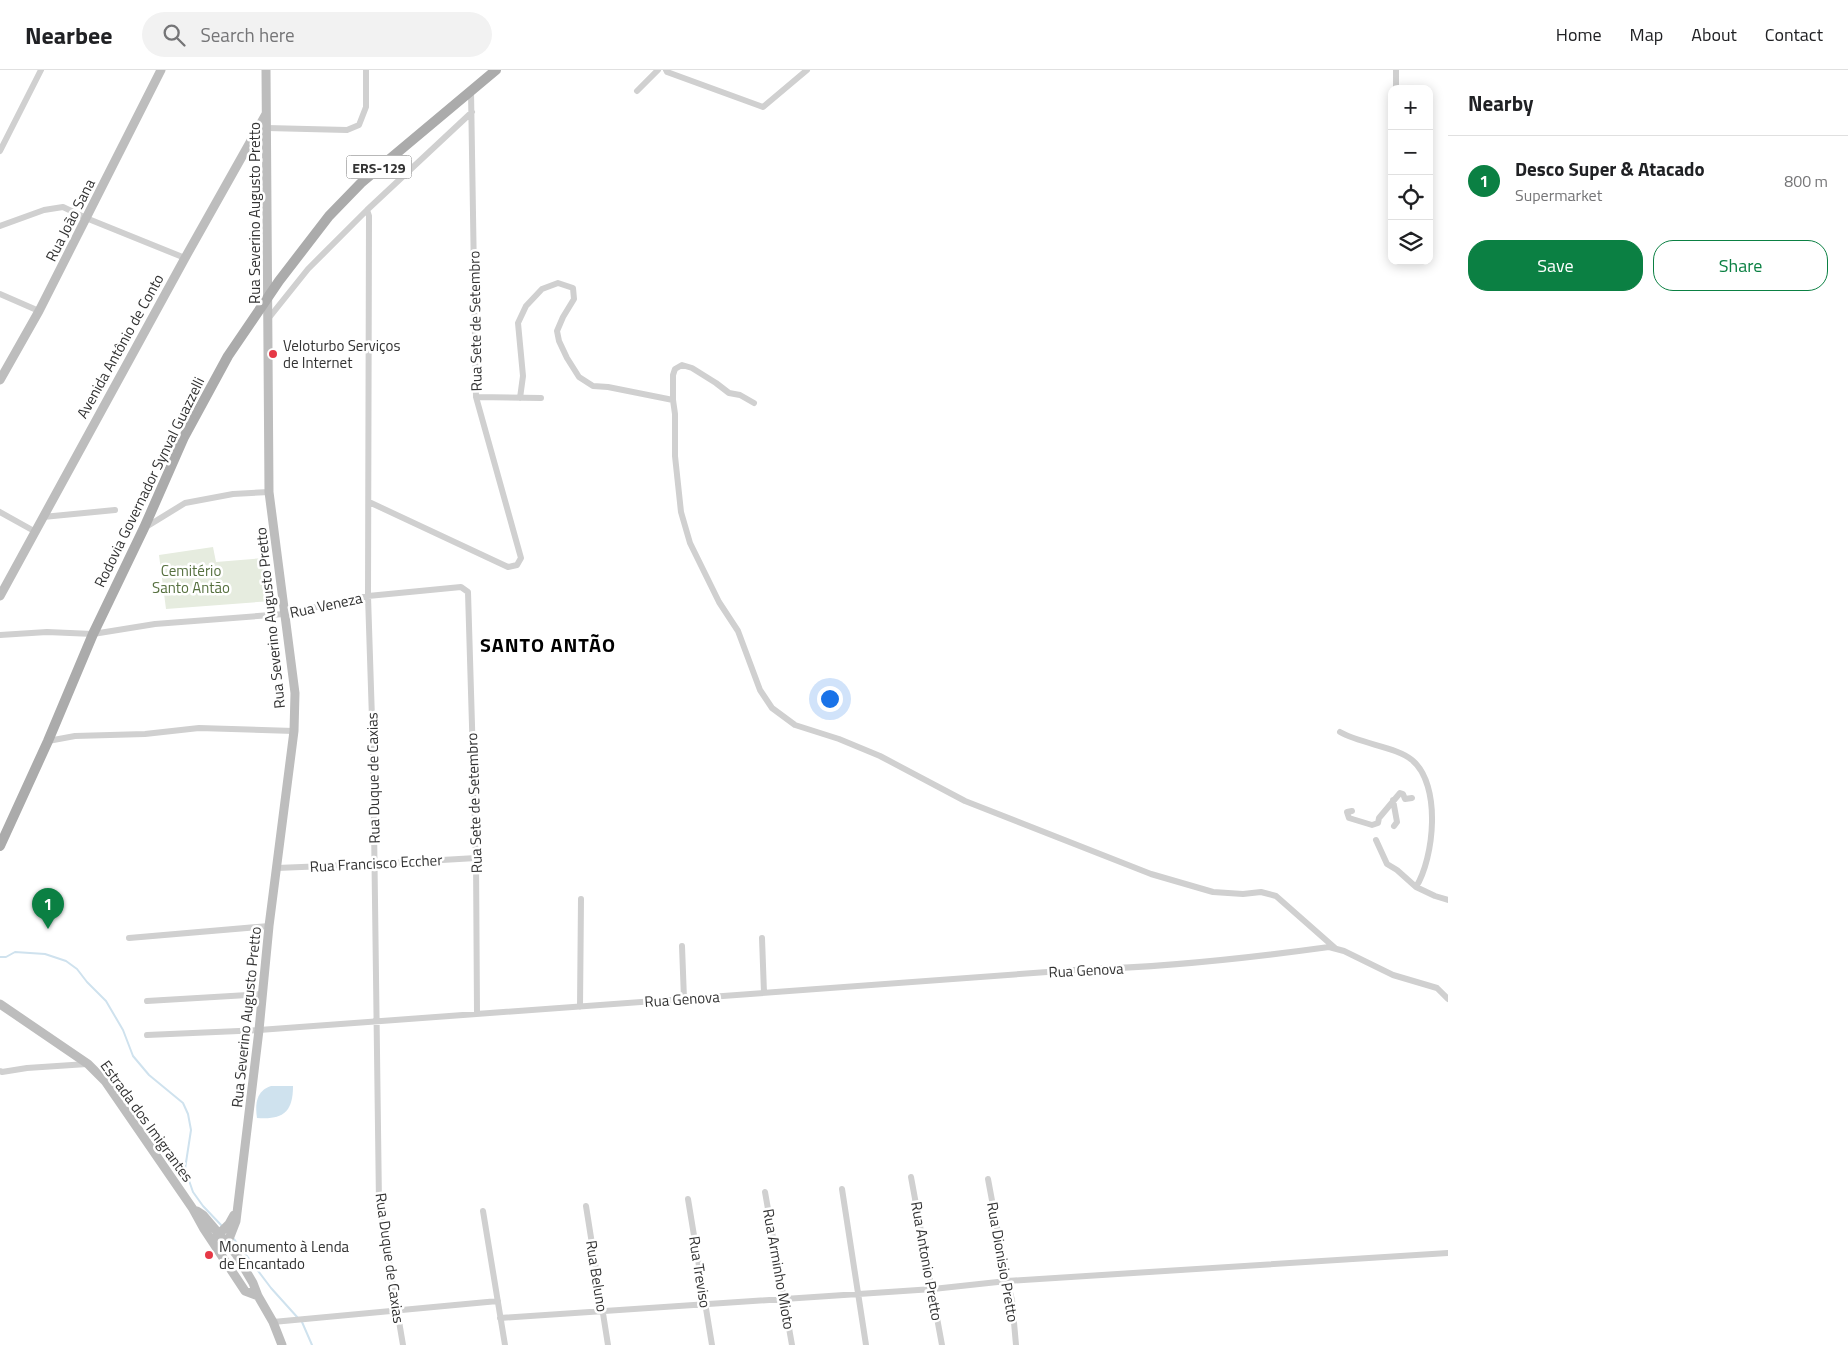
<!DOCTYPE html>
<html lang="en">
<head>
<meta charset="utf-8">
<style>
  body { margin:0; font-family:"Titillium Web",sans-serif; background:#f2f2f2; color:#202124 }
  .controls { position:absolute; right:15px; top:15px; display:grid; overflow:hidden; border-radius:10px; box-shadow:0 2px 12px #0003 }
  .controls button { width:45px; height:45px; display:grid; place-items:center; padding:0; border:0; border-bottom:1px solid #e0e0e0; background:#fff; color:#202124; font:25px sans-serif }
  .you { position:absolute; left:829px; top:628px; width:18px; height:18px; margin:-12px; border:4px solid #fff; border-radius:50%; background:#1a73e8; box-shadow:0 0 0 8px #1a73e833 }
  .badge { display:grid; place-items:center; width:32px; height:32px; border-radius:50%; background:#0b8043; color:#fff; font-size:16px; font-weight:700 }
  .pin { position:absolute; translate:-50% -41px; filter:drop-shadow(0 1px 2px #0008) }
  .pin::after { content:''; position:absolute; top:26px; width:18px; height:15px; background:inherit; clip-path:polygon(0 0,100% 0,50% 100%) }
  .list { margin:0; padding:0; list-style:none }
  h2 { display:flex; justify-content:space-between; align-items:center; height:65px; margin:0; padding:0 20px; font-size:21px }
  h2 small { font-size:16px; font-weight:400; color:#757577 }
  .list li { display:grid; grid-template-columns:32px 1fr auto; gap:15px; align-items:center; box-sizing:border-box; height:90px; padding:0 20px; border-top:1px solid #e0e0e0 }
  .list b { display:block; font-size:19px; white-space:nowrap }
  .list p { margin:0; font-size:16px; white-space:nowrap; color:#757577 }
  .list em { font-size:16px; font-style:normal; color:#757577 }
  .actions { display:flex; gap:10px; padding:15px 20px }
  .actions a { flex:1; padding:11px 0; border:1px solid #0b8043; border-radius:20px; text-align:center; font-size:18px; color:#0b8043 }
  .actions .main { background:#0b8043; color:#fff }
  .icon { flex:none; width:28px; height:28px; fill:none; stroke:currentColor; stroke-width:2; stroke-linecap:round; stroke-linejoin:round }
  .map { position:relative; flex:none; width:1448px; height:1275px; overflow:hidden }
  header { display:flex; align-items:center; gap:30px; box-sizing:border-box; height:70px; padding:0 25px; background:#fff; border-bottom:1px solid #e0e0e0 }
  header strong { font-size:24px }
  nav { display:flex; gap:28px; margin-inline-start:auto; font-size:18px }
  .search { width:350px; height:45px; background:#f2f2f2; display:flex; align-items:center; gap:12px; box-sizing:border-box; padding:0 18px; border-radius:28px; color:#757577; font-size:19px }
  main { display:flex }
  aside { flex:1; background:#fff }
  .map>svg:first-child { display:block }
  .green { fill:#e6ecdf }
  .water { fill:#cfe2ee }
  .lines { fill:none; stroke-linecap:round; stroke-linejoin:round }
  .stream { stroke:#cfe2ee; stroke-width:2 }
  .street { stroke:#d0d0d0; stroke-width:6 }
  .secondary { stroke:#bdbdbd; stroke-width:9 }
  .primary { stroke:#ababab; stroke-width:10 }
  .poi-dot { fill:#e63946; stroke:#fff; stroke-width:2 }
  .labels { text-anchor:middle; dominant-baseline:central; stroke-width:5; stroke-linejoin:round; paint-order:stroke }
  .shield { fill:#fff; stroke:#707070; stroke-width:1 }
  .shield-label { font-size:14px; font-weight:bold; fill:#333 }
  .street-label { font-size:15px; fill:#333; stroke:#fff }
  .poi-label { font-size:15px; fill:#333; stroke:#fff; text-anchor:start }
  .park-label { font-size:15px; fill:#56703f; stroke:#fff }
  .district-label { font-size:20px; font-weight:bold; letter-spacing:1px; fill:#000; stroke:#fff }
</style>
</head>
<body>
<header>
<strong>Nearbee</strong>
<div class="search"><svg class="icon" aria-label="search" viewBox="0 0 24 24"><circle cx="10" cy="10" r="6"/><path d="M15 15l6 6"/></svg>Search here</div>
<nav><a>Home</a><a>Map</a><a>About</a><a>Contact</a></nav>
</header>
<main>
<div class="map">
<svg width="1448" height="1275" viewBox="0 0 1448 1275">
  <rect width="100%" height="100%" fill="#fff"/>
  <!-- green -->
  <path class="green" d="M213 477 216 492 264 488 271 531 166 539 159 485Z"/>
  <!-- water -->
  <path class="water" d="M271 1016H293C293 1042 283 1050 257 1048 255 1034 256 1021 271 1016Z"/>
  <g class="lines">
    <!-- stream -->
    <path class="stream" d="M0 887H6L15 882 45 884 66 891 77 899 87 912 106 931 123 960 133 986 149 1005 183 1033 188 1044 191 1060 185 1099 193 1122 203 1136 222 1156
      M234 1169 271 1218 298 1248
      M302 1252 312 1275"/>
    <!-- street -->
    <path class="street" d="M666 0 667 2 763 37 807 0
      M1396 19V0
      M637 21 658 0
      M267 58 347 60 359 55 366 37V0
      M0 81 41 0
      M367 140 369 146 368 526 373 680 379 1133 403 1275
      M0 156 44 140 63 137 86 148 185 188
      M0 224 39 241
      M268 249 308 199 367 140 472 42
      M476 327 541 328
      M520 328 523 306 518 253 526 236 542 219 558 213 573 218 574 229 563 247 557 261 559 271 567 288 579 307 593 316 608 317 673 330
      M754 333 740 325 729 323 716 313 692 298 682 295 675 299 673 305V330L675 344V386L681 442 690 473 719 532 738 561 760 620 772 638 795 655 839 669 880 686 965 731 1151 804 1213 822 1243 824 1261 822 1276 826 1335 878
      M369 432 508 497 517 495 521 488 476 327 471 21
      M0 442 34 461
      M43 447 115 440
      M146 457 185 433 233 424 269 422
      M0 565 47 562 93 564 155 554 284 544 368 526 461 517 468 522 476 788 477 944
      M1340 662C1361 674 1397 677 1412 690 1442 715 1434 788 1416 817
      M48 671 75 666 145 664 199 658 294 661
      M1393 730 1397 752 1394 756
      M1352 741 1347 742 1349 748 1372 755 1378 753 1379 748 1400 723 1403 724 1405 729 1412 728
      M1376 770 1387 794 1397 800 1416 817 1435 826 1448 830
      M277 798 374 794 476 788
      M129 868 269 856
      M762 868 764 923
      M682 876 684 929
      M147 931 263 924
      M580 937 581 829
      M147 965 259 960 1089 899C1170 897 1249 888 1329 877L1344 881 1393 905 1437 918 1448 929
      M0 1001 2 1002 27 998 87 994
      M911 1107 942 1275
      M988 1109 1007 1211 1012 1230 1016 1275
      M842 1119 866 1275
      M765 1122 792 1275
      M688 1129 712 1275
      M586 1136 608 1275
      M483 1141 505 1275
      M500 1248 933 1219 1007 1211 1448 1183
      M273 1252 498 1231"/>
    <!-- secondary -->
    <path class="secondary" d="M0 310 39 241 161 0
      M0 526 185 188 266 44
      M0 934 88 994 105 1011 193 1139 204 1159 245 1221 258 1226
      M197 1141 203 1145 236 1184 253 1213 258 1226 273 1252 282 1275
      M215 1168 229 1154 234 1145
      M218 1179 227 1174 236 1151 259 960 269 856 294 661 295 623 269 422 266 0"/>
    <!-- primary -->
    <path class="primary" d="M0 776 48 671 93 564 144 458 184 367 228 286 279 211 329 146 361 113 496 0"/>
  </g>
  <!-- markers -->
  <g class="poi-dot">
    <circle cx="273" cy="284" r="5"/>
    <circle cx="209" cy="1185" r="5"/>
  </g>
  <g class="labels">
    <!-- shield labels -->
    <rect class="shield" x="346.5" y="85.5" width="65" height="23" rx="4"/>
    <g class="shield-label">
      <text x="379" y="97">ERS-129</text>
    </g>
    <!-- street labels -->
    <g class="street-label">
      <text transform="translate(254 143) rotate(-90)">Rua Severino Augusto Pretto</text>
      <text transform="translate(70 150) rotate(-63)">Rua João Sana</text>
      <text transform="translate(475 251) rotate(-91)">Rua Sete de Setembro</text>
      <text transform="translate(120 276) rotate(-61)">Avenida Antônio de Conto</text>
      <text transform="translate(149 412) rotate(-64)">Rodovia Governador Synval Guazzelli</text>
      <text transform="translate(326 535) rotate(-12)">Rua Veneza</text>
      <text transform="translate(270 548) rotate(-96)">Rua Severino Augusto Pretto</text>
      <text transform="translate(373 708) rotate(-91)">Rua Duque de Caxias</text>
      <text transform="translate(474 733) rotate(-92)">Rua Sete de Setembro</text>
      <text transform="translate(376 793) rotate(-3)">Rua Francisco Eccher</text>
      <text transform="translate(1086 900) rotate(-3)">Rua Genova</text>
      <text transform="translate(682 929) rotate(-4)">Rua Genova</text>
      <text transform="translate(246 947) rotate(-84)">Rua Severino Augusto Pretto</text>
      <text transform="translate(147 1051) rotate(54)">Estrada dos Imigrantes</text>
      <text transform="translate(390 1188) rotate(82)">Rua Duque de Caxias</text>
      <text transform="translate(927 1191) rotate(80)">Rua Antonio Pretto</text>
      <text transform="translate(1003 1192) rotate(80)">Rua Dionisio Pretto</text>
      <text transform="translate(779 1199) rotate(80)">Rua Arminho Mioto</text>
      <text transform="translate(700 1202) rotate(81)">Rua Treviso</text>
      <text transform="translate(597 1206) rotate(81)">Rua Beluno</text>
    </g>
    <!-- poi labels -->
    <g class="poi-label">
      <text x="283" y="275">Veloturbo Serviços<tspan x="283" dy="17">de Internet</tspan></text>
      <text x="219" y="1176">Monumento à Lenda<tspan x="219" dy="17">de Encantado</tspan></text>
    </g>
    <!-- park labels -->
    <g class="park-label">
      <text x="191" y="500">Cemitério<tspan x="191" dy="17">Santo Antão</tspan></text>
    </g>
    <!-- district labels -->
    <g class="district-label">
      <text x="548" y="574">SANTO ANTÃO</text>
    </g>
  </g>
</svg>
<div class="controls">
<button>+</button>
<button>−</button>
<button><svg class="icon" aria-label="locate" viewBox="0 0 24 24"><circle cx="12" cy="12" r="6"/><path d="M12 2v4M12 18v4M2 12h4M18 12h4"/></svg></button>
<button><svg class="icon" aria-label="layers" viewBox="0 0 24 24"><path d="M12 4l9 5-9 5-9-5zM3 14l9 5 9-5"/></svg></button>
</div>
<div class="you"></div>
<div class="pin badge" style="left:48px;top:859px">1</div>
</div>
<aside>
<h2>Nearby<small></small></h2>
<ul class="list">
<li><span class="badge">1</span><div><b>Desco Super &amp; Atacado</b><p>Supermarket</p></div><em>800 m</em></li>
</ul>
<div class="actions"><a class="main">Save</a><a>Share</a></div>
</aside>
</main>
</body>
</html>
